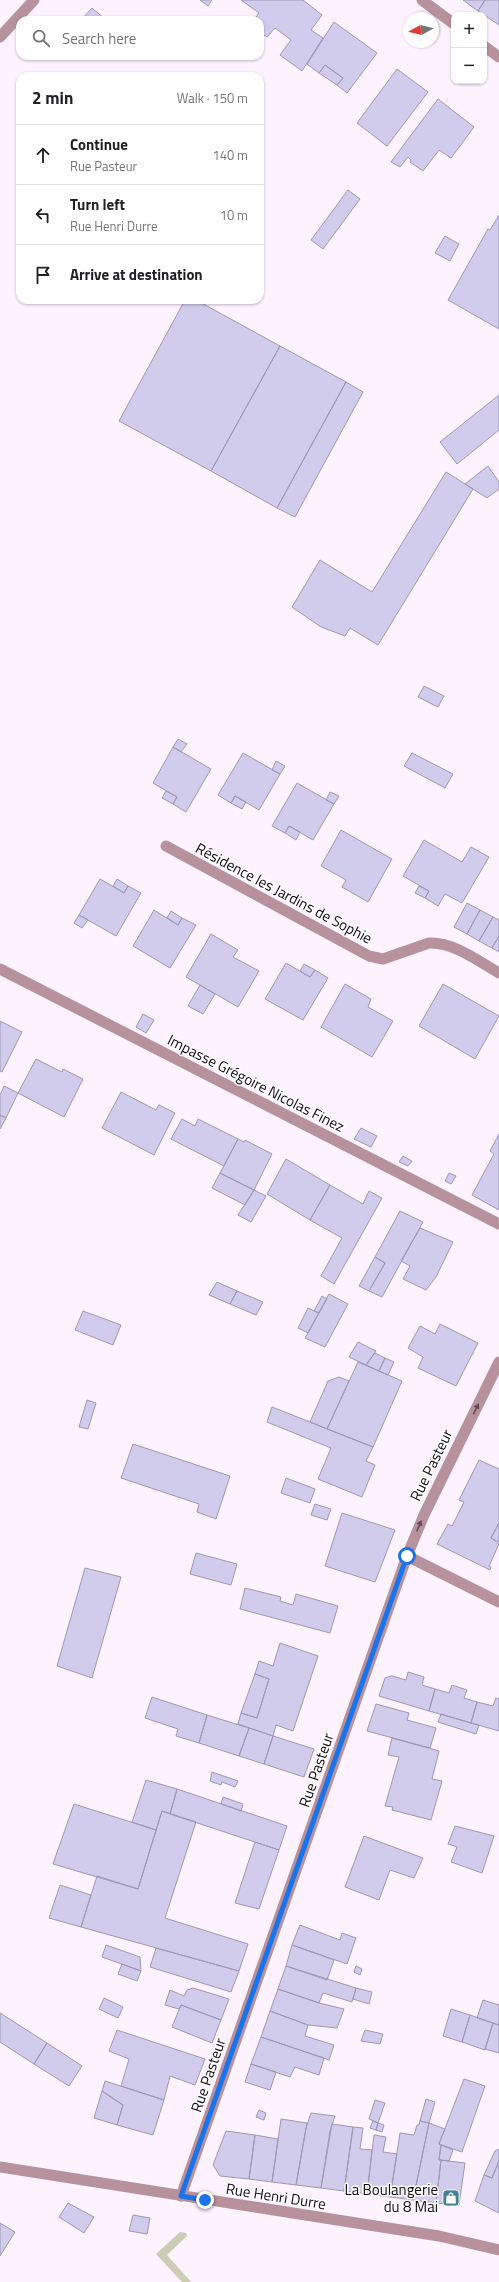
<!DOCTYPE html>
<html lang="en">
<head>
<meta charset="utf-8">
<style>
  body { margin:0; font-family:"Titillium Web",sans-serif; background:#f2f2f2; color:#202124 }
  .controls { position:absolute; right:12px; top:12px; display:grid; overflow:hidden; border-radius:8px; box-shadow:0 1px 3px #0004 }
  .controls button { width:36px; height:36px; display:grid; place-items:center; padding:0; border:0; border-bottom:1px solid #e0e0e0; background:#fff; color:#202124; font:20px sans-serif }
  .compass { position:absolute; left:403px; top:12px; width:36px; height:36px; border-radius:50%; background:#fff; box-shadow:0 1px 3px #0004; rotate:262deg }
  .stop { position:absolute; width:12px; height:12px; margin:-9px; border:3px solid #1a73e8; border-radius:50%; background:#fff }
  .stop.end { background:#1a73e8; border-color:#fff; box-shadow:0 1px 4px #0008 }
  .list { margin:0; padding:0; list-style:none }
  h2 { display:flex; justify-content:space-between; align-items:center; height:52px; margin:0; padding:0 16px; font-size:17px }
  h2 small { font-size:13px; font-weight:400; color:#757577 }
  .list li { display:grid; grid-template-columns:26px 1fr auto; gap:12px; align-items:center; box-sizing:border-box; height:60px; padding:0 16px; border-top:1px solid #e0e0e0 }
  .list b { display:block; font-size:15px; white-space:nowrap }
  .list p { margin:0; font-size:13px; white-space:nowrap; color:#757577 }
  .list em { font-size:13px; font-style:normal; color:#757577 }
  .icon { flex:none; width:22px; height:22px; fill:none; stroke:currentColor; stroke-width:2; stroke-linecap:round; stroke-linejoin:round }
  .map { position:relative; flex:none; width:499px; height:2282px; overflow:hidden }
  .search { position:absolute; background:#fff; box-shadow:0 1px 3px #0004; left:16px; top:16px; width:248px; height:44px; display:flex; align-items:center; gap:10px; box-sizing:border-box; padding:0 14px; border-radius:12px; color:#757577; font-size:15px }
  .panel { position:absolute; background:#fff; box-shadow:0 1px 3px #0004; left:16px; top:72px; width:248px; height:232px; border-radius:12px }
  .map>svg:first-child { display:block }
  .green { fill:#cccdb6 }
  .building { fill:#d1cbec; stroke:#9d98b7 }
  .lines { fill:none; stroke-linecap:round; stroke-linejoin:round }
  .service { stroke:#b7919b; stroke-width:11 }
  .minor { stroke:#b7919b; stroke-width:11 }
  .tertiary { stroke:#b7919b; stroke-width:11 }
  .oneway { fill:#644d56 }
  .route { stroke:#1a73e8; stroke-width:5 }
  .labels { text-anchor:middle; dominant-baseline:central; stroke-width:3; stroke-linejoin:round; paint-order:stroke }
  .street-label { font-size:15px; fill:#110911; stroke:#fff }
  .poi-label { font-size:15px; fill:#110911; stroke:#fff; text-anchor:end }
</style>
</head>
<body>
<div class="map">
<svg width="499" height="2282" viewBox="0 0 499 2282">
  <rect width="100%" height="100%" fill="#fdf2fd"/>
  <!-- green -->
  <path class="green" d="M180 2232 186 2233 187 2236 167 2255 191 2282H182L156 2254Z"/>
  <!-- building -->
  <path class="building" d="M200 0H212L208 6Z
    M241 0H303L322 15 311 30 323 38 302 71 280 55 291 40 275 28 267 37 260 32V20H254L259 13Z
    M463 0H485L478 11Z
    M485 0H499V25L478 11Z
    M92 8 106 20H81Z
    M334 22 377 53 347 93 337 85 343 78 325 65 319 73 307 64Z
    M325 65 343 78 337 85 319 73Z
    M397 69 428 92 387 146 357 123Z
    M438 99 474 127 451 158 439 150 423 171 410 162 411 160 408 157 400 167 391 162Z
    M348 190 360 199 323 249 311 240Z
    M499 215V329L448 300 488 229 490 230Z
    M445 236 459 244 450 261 435 253Z
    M185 300H196L280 346 211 471 119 421Z
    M280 346 346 382 277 508 211 471Z
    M346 382 363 392 295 517 277 508Z
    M499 395V430L457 464 440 442Z
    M488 466 499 482V489L487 498 465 484Z
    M446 472 473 489 378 645 350 628 345 636 321 627 292 607 320 560 372 592Z
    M424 686 444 696 438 707 418 697Z
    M178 739 187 744 181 752 173 747Z
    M173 747 211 769 186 812 173 804 177 797 153 783Z
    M243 753 280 774 259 810 235 796 231 803 218 795Z
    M412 753 453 774 445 788 404 766Z
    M276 761 285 766 280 774 272 770Z
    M297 783 334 804 313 840 289 826 285 833 272 826Z
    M166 791 177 797 173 804 162 798Z
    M330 792 339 796 334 804 326 800Z
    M235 796 246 802 242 809 231 803Z
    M289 826 300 832 296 840 285 833Z
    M341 830 392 859 368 902 342 887 346 880 321 866Z
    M424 840 462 862 471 847 489 857 462 903 445 894 438 906 425 898 429 891 403 876Z
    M100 879 124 893 128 886 141 893 116 936 79 915Z
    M117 879 128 886 124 893 113 886Z
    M419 886 429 891 425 898 415 893Z
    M467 903 480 910 467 934 454 927Z
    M154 910 178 925 182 918 196 925 170 968 133 946Z
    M480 910 493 917 479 941 467 934Z
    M171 911 182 918 178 925 167 918Z
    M79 915 88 920 82 928 74 923Z
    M493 917 499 920V936L492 948 479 941Z
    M211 934 238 950 233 957 259 971 238 1007 186 977Z
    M499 936V952L492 948Z
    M286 963 310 977 315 970 328 978 303 1020 265 999Z
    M304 964 315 970 310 977 300 971Z
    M345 984 371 999 368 1007 393 1021 372 1057 321 1027Z
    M443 984 499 1016 475 1059 419 1026Z
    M200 985 215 994 203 1014 188 1006Z
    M143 1014 154 1020 146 1033 136 1027Z
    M0 1021 22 1032 2 1072 0 1071Z
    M36 1059 62 1072 63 1069 83 1079 64 1117 18 1093Z
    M4 1086 18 1093 6 1118 0 1115V1095Z
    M121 1092 156 1110 159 1105 175 1113 154 1155 102 1128Z
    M0 1115 6 1118 0 1129Z
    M182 1119 195 1126 198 1119 238 1139 224 1166 171 1139Z
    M361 1128 377 1136 371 1147 354 1139Z
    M499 1134V1210L472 1195 494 1154 490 1151Z
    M238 1139 244 1142 245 1140 272 1154 254 1190 220 1173Z
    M403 1156 412 1161 408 1166 399 1162Z
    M286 1159 330 1185 310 1220 267 1194Z
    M220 1173 254 1190 245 1205 212 1188Z
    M449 1173 456 1176 451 1184 445 1181Z
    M330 1185 363 1204 369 1191 382 1198 334 1284 321 1276 342 1238 310 1220Z
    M254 1190 266 1196 251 1222 238 1215Z
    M400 1211 423 1222 382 1297 369 1291 385 1263 375 1257Z
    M420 1228 453 1242 436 1277 426 1290 403 1279 410 1266 401 1261Z
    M375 1257 385 1263 369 1291 359 1286Z
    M217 1282 237 1291 230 1304 209 1295Z
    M237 1291 263 1302 256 1315 230 1304Z
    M329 1294 348 1304 325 1347 305 1338Z
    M322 1296 327 1299 319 1313 314 1311Z
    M308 1308 319 1313 308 1333 298 1328Z
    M83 1311 121 1325 113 1345 75 1330Z
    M440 1324 478 1343 456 1386 418 1368 423 1357 408 1348 420 1326 435 1334Z
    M358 1342 376 1351 366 1365 349 1357Z
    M375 1353 385 1358 379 1371 366 1365Z
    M385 1358 394 1362 388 1375 379 1371Z
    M358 1362 402 1381 373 1447 327 1429Z
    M339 1377 349 1381 327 1429 310 1422 328 1381Z
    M87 1400 96 1403 88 1429 79 1427Z
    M272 1407 373 1447 366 1461 375 1465 362 1497 318 1479 331 1448 267 1422Z
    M133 1444 230 1476 216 1519 197 1512 199 1504 121 1478Z
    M479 1460 499 1469V1523L491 1538 499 1544 489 1566 491 1567 490 1570 437 1544 448 1524 452 1526 464 1502 459 1500Z
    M286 1478 315 1489 310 1503 281 1493Z
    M315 1504 331 1509 327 1520 311 1515Z
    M342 1513 395 1530 375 1582 325 1566Z
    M499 1523V1542L491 1538Z
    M196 1553 237 1564 231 1585 190 1574Z
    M85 1568 121 1577 92 1678 57 1666Z
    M245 1588 281 1597 280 1601 293 1605 296 1594 338 1606 330 1633 240 1609Z
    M280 1643 318 1656 293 1731 276 1725 273 1736 238 1724 241 1713 257 1718 269 1679 255 1674 259 1661 273 1666Z
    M408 1672 424 1677 422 1685 435 1689 429 1711 379 1696 385 1678 392 1676 406 1680Z
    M255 1674 269 1679 257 1718 241 1713Z
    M452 1685 467 1690 464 1698 477 1702 471 1723 429 1711 435 1689 449 1693Z
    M152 1697 207 1715 199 1743 176 1736 178 1729 145 1718Z
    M496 1698 499 1699V1731L471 1723 477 1702 493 1706Z
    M376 1704 409 1713 407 1720 436 1728 430 1748 367 1731Z
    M441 1714 471 1723 479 1725 476 1734 438 1722Z
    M207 1715 249 1728 239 1756 199 1743Z
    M249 1728 273 1736 264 1764 239 1756Z
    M273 1736 314 1749 304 1777 264 1764Z
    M392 1738 439 1751 432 1779 442 1781 431 1820 392 1810 393 1807 385 1806 399 1757 388 1755Z
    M212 1772 238 1781 235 1787 222 1782 221 1785 210 1781Z
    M146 1780 177 1789 170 1814 162 1811 156 1830 132 1822Z
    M177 1789 287 1826 279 1850 170 1814Z
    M223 1797 243 1804 241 1811 221 1804Z
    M74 1804 156 1830 138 1889 53 1864Z
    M162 1811 196 1822 165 1918 248 1944 239 1971 81 1927 97 1876 138 1889Z
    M455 1826 494 1836 482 1873 451 1862 457 1847 448 1844Z
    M364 1836 423 1858 414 1878 390 1870 379 1900 345 1887Z
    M255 1842 279 1850 259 1909 235 1903Z
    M60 1885 91 1895 81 1927 49 1918Z
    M300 1925 340 1940 342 1933 356 1938 347 1964 292 1945Z
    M106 1945 140 1957 141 1971 102 1957Z
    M292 1945 334 1960 327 1980 286 1966Z
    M156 1948 239 1971 231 1992 150 1967Z
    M122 1964 141 1971 137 1981 118 1974Z
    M286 1966 356 1988 352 2002 323 1993 319 2003 278 1989Z
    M356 1966 362 1969 360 1975 354 1972Z
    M193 1988 229 1999 221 2020 181 2005 179 2009 165 2005 170 1990 184 1996 187 1990Z
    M356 1988 372 1992 369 2004 353 1999Z
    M278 1989 319 2003 344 2009 337 2028 308 2025 270 2011Z
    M104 1998 123 2007 118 2018 99 2009Z
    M483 2000 499 2005V2025L477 2018Z
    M181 2005 221 2020 212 2043 172 2027Z
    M451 2009 470 2015 462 2042 443 2036Z
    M270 2011 308 2025 305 2036 334 2045 329 2060 261 2037Z
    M0 2013 47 2043 34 2064 0 2042Z
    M470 2015 493 2023 485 2050 462 2042Z
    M493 2023 499 2025V2053L485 2049Z
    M117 2030 205 2059 195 2085 170 2076 164 2100 121 2086 129 2059 109 2051Z
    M365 2030 383 2034 380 2044 361 2041Z
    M261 2037 324 2058 319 2075 295 2067 290 2077 251 2064Z
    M47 2043 82 2066 69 2086 34 2064Z
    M251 2064 276 2072 270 2090 245 2082Z
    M464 2079 485 2086 462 2152 439 2144Z
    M105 2081 164 2100 153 2135 117 2125 123 2105 102 2091Z
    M102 2091 123 2105 117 2125 94 2118Z
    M426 2099 435 2102 429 2123 420 2121Z
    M375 2100 385 2103 378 2123 369 2119Z
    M259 2110 266 2113 264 2120 256 2117Z
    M311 2113 335 2116 330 2131 321 2188 296 2185 306 2128Z
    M281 2119 307 2123 296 2185 272 2182Z
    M373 2121 378 2123 376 2130 370 2128Z
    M420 2121 429 2123 413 2200 390 2197 400 2133 414 2135 417 2125H419Z
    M378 2123 384 2125 382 2132 376 2130Z
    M429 2123 445 2129 439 2144 441 2145 439 2160H441L436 2203 413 2200Z
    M332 2124 353 2127 344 2191 321 2188Z
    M353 2127 363 2128 360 2149 372 2150 367 2194 344 2191Z
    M226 2131 255 2135 249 2179 220 2176 213 2165Z
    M255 2135 278 2139 272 2182 249 2179Z
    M374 2135 386 2137 383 2152 397 2154 390 2197 367 2194Z
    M441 2145 453 2150 449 2161 439 2160Z
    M499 2149V2161L492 2178 484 2175 495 2151Z
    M441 2160 465 2163 459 2205 436 2203Z
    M499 2161V2213L475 2201 484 2175 492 2178Z
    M68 2203 94 2217 84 2233 59 2217Z
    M133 2215 150 2218 147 2234 129 2231Z
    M0 2223 15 2232 0 2256Z"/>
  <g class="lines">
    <!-- service -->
    <path class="service" d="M0 37 34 0"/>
    <!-- minor -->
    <path class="minor" d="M422 0 454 24
      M484 46 499 57
      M166 846 369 956 383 959 429 943C454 942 478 961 499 973
      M0 969 499 1224
      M407 1556 499 1602
      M181 2196 407 1556 424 1515 499 1362"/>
    <!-- tertiary -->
    <path class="tertiary" d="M0 2167 439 2236 499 2250"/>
  </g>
  <!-- one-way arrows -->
  <defs><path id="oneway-solid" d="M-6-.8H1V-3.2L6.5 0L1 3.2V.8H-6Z"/></defs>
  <g class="oneway">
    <use href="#oneway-solid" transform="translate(476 1409) rotate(-64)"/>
    <use href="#oneway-solid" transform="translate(419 1526) rotate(-67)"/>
  </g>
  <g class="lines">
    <!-- route -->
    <path class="route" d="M205 2200 181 2196 407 1556"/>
  </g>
  <!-- icons -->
  <defs>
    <g id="shop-square" transform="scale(0.9)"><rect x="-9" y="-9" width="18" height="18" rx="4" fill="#428296" stroke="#fff"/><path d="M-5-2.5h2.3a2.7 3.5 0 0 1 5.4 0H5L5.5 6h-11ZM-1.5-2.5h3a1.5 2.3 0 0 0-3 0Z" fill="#fff"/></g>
  </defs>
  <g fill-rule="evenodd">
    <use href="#shop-square" x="451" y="2198"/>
  </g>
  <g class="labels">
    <!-- street labels -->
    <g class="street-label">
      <text transform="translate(284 893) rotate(28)">Résidence les Jardins de Sophie</text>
      <text transform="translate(256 1083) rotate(27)">Impasse Grégoire Nicolas Finez</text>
      <text transform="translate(431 1465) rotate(-64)">Rue Pasteur</text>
      <text transform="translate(316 1770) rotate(-71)">Rue Pasteur</text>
      <text transform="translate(208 2075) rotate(-71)">Rue Pasteur</text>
      <text transform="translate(276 2196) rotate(9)">Rue Henri Durre</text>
    </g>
    <!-- poi labels -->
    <g class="poi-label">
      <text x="438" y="2189">La Boulangerie<tspan x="438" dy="17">du 8 Mai</tspan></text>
    </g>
  </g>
</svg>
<div class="controls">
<button>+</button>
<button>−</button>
</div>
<svg class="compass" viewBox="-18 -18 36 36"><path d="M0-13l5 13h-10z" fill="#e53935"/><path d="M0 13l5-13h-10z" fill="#757577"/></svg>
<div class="stop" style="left:407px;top:1556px"></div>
<div class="stop end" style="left:205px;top:2200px"></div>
<div class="search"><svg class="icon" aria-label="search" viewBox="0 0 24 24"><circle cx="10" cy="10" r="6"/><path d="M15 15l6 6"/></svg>Search here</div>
<section class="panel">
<h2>2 min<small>Walk · 150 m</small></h2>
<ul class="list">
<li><svg class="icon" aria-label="ahead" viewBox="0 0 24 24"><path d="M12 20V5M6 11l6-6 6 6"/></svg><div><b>Continue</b><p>Rue Pasteur</p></div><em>140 m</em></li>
<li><svg class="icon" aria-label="left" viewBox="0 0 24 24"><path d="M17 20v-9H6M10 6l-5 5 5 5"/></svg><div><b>Turn left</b><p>Rue Henri Durre</p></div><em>10 m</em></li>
<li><svg class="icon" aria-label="arrive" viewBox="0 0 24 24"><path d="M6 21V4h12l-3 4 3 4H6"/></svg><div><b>Arrive at destination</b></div></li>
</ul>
</section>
</div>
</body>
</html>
